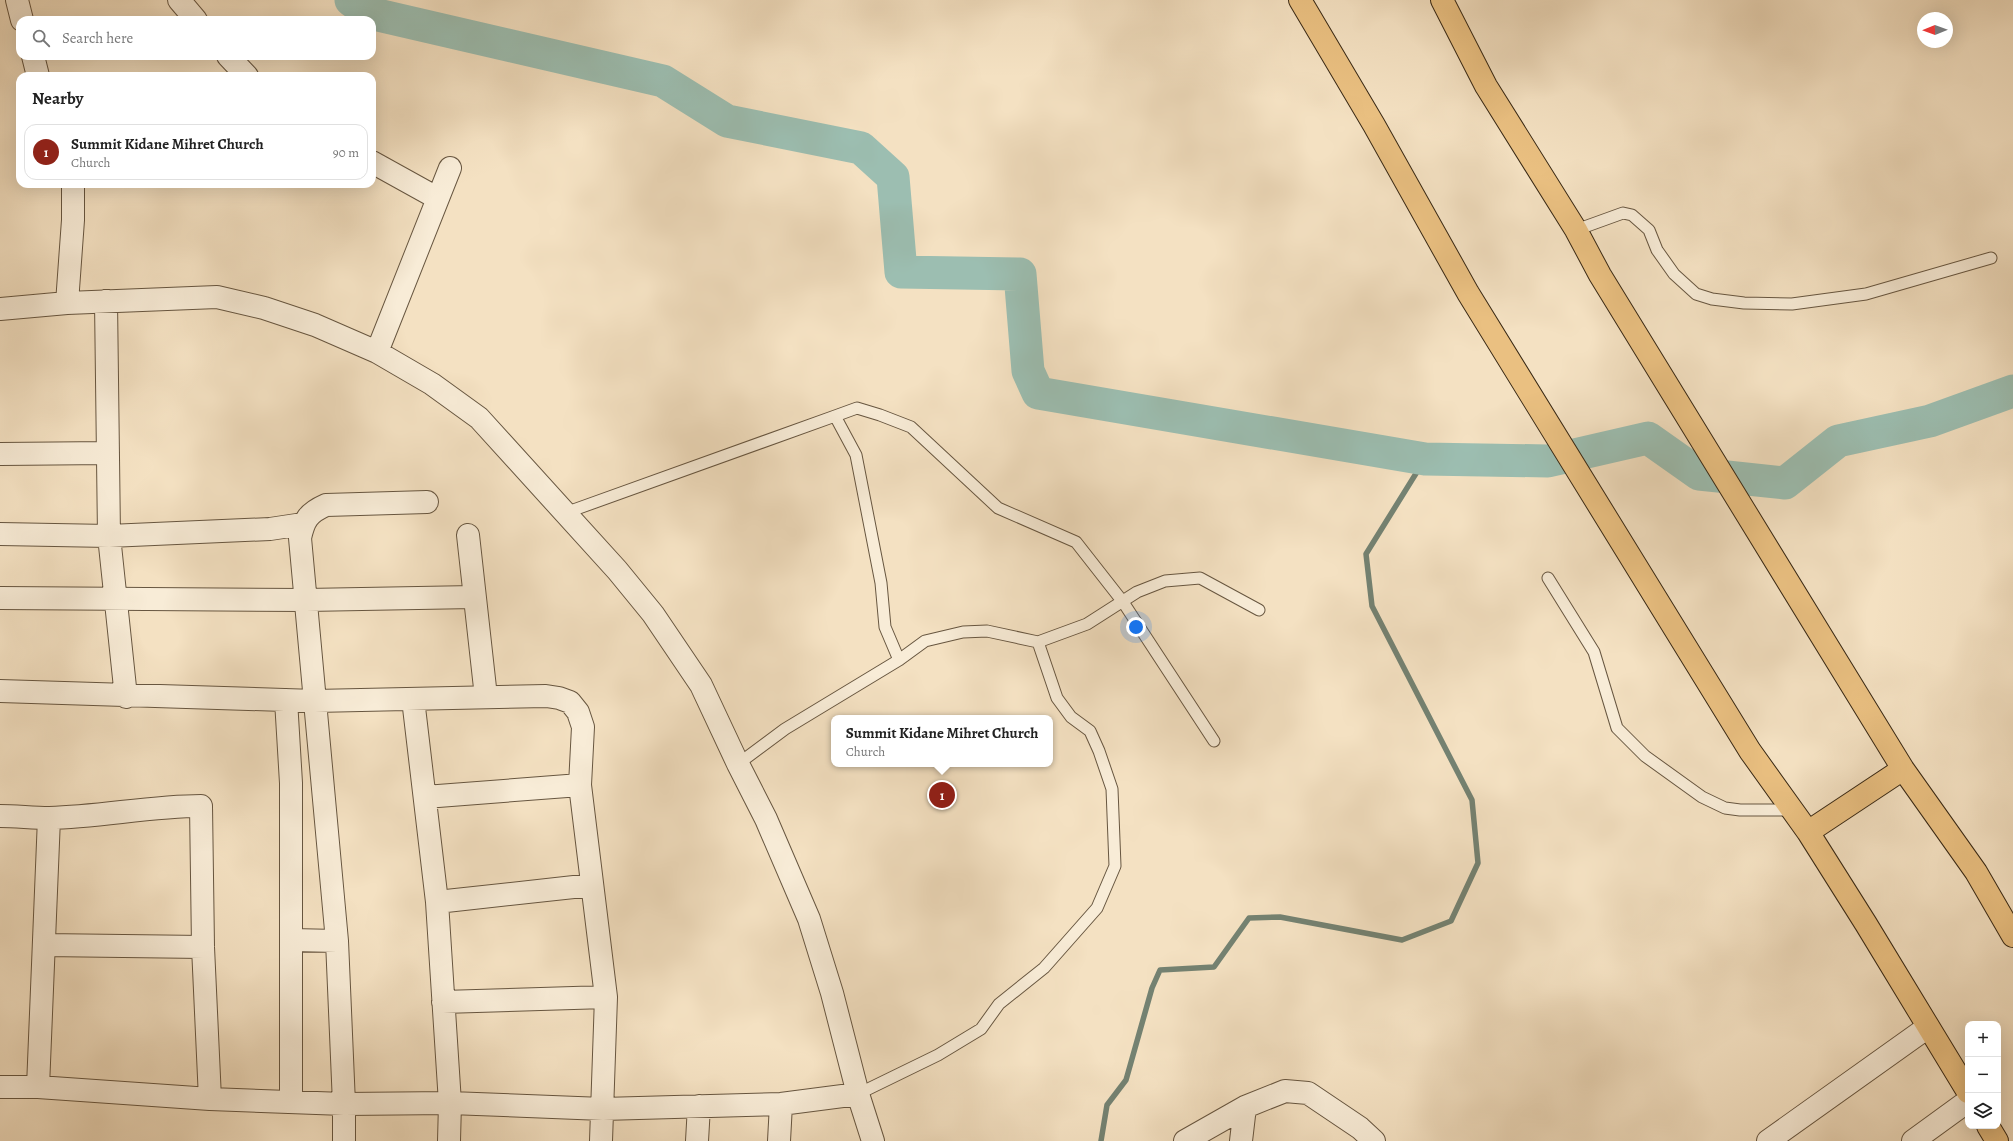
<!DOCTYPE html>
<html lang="en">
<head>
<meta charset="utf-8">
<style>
  body { margin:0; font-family:Alegreya,serif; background:#f6f6f6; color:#222 }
  .controls { position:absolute; right:12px; bottom:12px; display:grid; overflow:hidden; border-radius:8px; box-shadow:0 4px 16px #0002 }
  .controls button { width:36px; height:36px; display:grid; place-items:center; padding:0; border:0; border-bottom:1px solid #e0e0e0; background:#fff; color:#222; font:20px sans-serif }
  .compass { position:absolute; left:1917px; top:12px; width:36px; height:36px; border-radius:50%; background:#fff; box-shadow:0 4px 16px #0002; rotate:269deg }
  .you { position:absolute; left:1136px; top:627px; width:14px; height:14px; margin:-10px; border:3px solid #fff; border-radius:50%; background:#1a73e8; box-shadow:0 0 0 6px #1a73e833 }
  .badge { display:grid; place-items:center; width:26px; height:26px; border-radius:50%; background:#8f2418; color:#fff; font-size:13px; font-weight:700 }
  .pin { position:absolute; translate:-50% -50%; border:2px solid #fff; box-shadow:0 1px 4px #0006 }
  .popup { position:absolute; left:831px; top:715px; width:222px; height:52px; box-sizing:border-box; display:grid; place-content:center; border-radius:8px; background:#fff; filter:drop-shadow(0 1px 3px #0005); font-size:13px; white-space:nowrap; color:#767676 }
  .popup b { font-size:15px; color:#222 }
  .popup::after { content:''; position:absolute; left:50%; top:100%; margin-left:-8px; border:8px solid transparent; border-top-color:#fff }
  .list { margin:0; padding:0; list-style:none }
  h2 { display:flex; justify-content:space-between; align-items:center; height:52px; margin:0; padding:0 16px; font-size:17px }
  h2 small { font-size:13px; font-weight:400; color:#767676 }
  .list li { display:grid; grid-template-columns:26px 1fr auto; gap:12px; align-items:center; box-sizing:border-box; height:56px; margin:0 8px 8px; padding:0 8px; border:1px solid #e0e0e0; border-radius:12px }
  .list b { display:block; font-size:15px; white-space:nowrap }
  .list p { margin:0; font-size:13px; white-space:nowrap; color:#767676 }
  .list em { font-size:13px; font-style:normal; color:#767676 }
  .icon { flex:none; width:22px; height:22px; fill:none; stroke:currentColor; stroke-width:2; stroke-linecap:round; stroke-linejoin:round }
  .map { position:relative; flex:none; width:2013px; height:1141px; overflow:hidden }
  .search { position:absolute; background:#fff; box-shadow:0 4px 16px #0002; left:16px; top:16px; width:360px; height:44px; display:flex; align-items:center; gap:10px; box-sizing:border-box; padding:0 14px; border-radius:12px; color:#767676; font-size:15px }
  .panel { position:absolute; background:#fff; box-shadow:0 4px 16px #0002; left:16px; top:72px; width:360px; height:116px; border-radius:12px }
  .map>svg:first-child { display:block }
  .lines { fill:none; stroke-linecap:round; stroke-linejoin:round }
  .stream { stroke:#748272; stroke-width:5.5 }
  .river { stroke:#9cbeb1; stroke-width:33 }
  .service-casing { stroke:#675640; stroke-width:13 }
  .minor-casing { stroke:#675640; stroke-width:24 }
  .trunk-casing { stroke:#382814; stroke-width:24 }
  .service { stroke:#f8ecd7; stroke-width:11 }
  .minor { stroke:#f8ecd7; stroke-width:22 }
  .trunk { stroke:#eac081; stroke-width:22 }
</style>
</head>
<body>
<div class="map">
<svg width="2013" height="1141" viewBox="0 0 2013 1141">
  <rect width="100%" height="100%" fill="#f4e1c2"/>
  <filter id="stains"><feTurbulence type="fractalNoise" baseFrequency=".005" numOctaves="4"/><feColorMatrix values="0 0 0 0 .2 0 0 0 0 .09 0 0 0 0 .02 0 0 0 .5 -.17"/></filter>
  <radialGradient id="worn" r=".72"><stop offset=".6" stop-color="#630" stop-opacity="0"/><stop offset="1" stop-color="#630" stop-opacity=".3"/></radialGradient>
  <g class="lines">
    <!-- stream -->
    <path class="stream" d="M1101 1141 1107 1105 1126 1080 1152 988 1160 970 1214 967 1249 918 1280 917 1402 940 1451 921 1478 863 1472 800 1372 606 1366 554 1425 459"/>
    <!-- river -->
    <path class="river" d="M351 0 369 13 663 81 727 121 861 148 893 177 901 272 1020 274 1028 371 1038 393 1425 459 1548 461 1648 438 1699 474 1785 483 1838 441 1930 421 2013 391"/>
    <!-- service casing -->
    <g class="service-casing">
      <path id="service" d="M1576 230 1623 213 1632 215 1649 230 1657 250 1674 274 1696 294 1712 299 1744 303 1792 304 1866 294 1991 258
        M835 416 857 408 880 415 911 427 998 508 1076 542 1123 602 1214 741
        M565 513 835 416 856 455 881 583 885 627 899 660
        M1548 578 1594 652 1617 728 1645 756 1702 797 1725 808 1740 810H1792
        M738 764 785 729 899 660 925 641 963 632 987 631 1038 642 1087 624 1137 592 1165 581 1200 578 1259 610
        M858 1094 938 1055 981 1029 999 1004 1044 968 1097 908 1115 866 1112 789 1099 751 1090 731 1071 717 1057 698 1038 642"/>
    </g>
    <!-- minor casing -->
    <g class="minor-casing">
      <path id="minor" d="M17 0 22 20
        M179 0 196 20
        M33 56 38 76
        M228 56 247 76
        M372 162 437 198
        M106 301 109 536 126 697
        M67 303 73 220V184
        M0 309 67 303 217 297 264 308 315 325 377 352 432 384 479 418 617 570 653 614 701 685 738 764 766 819 809 919 832 993 858 1094 873 1141
        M377 352 450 168
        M0 454 108 453
        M0 534 109 536 270 529 303 524
        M468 535 486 697
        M0 598 306 600 474 597
        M0 691 315 701 546 696 559 698 570 702 578 712 583 727 580 785 606 997 601 1141
        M413 699 437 902 450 1103 449 1141
        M286 700 291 783V1102
        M425 797 580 785
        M0 816C16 816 33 818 49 818 100 817 150 806 201 806L203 947 210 1099
        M437 902 592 885
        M292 940 337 941
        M44 945 203 947
        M443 1002 606 997
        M0 1087H38L210 1099 344 1104 450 1103 603 1109 781 1104 858 1094
        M38 1087 49 818
        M344 1141V1104L337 941 300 538C304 520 308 513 326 505L427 502
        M697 1141 699 1106
        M779 1141 781 1104
        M1185 1141 1245 1107 1285 1091 1308 1093 1360 1128 1374 1141
        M1241 1141 1245 1107
        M1768 1141 1928 1027
        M1913 1141 1968 1101"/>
    </g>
    <!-- trunk casing -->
    <g class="trunk-casing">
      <path id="trunk" d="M1300 0 1374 125 1468 293 1750 751 1808 832 1866 924 1968 1092
        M1442 0 1486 86 1576 230 1600 275 1903 769 1976 872 2013 936
        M1808 832 1903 769
        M1988 1126 1997 1141"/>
    </g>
    <!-- service -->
    <use href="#service" class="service"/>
    <!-- minor -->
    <use href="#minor" class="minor"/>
    <!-- trunk -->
    <use href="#trunk" class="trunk"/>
  </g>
  <rect width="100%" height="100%" filter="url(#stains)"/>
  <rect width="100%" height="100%" fill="url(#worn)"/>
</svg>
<div class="controls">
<button>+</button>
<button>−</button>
<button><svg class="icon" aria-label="layers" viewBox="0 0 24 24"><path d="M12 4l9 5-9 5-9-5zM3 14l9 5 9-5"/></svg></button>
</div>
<svg class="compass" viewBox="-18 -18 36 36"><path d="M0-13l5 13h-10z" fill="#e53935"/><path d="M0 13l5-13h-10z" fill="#767676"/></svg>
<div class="you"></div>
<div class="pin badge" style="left:942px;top:795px">1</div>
<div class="popup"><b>Summit Kidane Mihret Church</b>Church</div>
<div class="search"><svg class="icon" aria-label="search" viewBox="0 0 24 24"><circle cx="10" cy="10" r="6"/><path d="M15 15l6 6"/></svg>Search here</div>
<section class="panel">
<h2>Nearby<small></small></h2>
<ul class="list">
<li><span class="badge">1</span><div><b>Summit Kidane Mihret Church</b><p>Church</p></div><em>90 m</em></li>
</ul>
</section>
</div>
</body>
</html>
